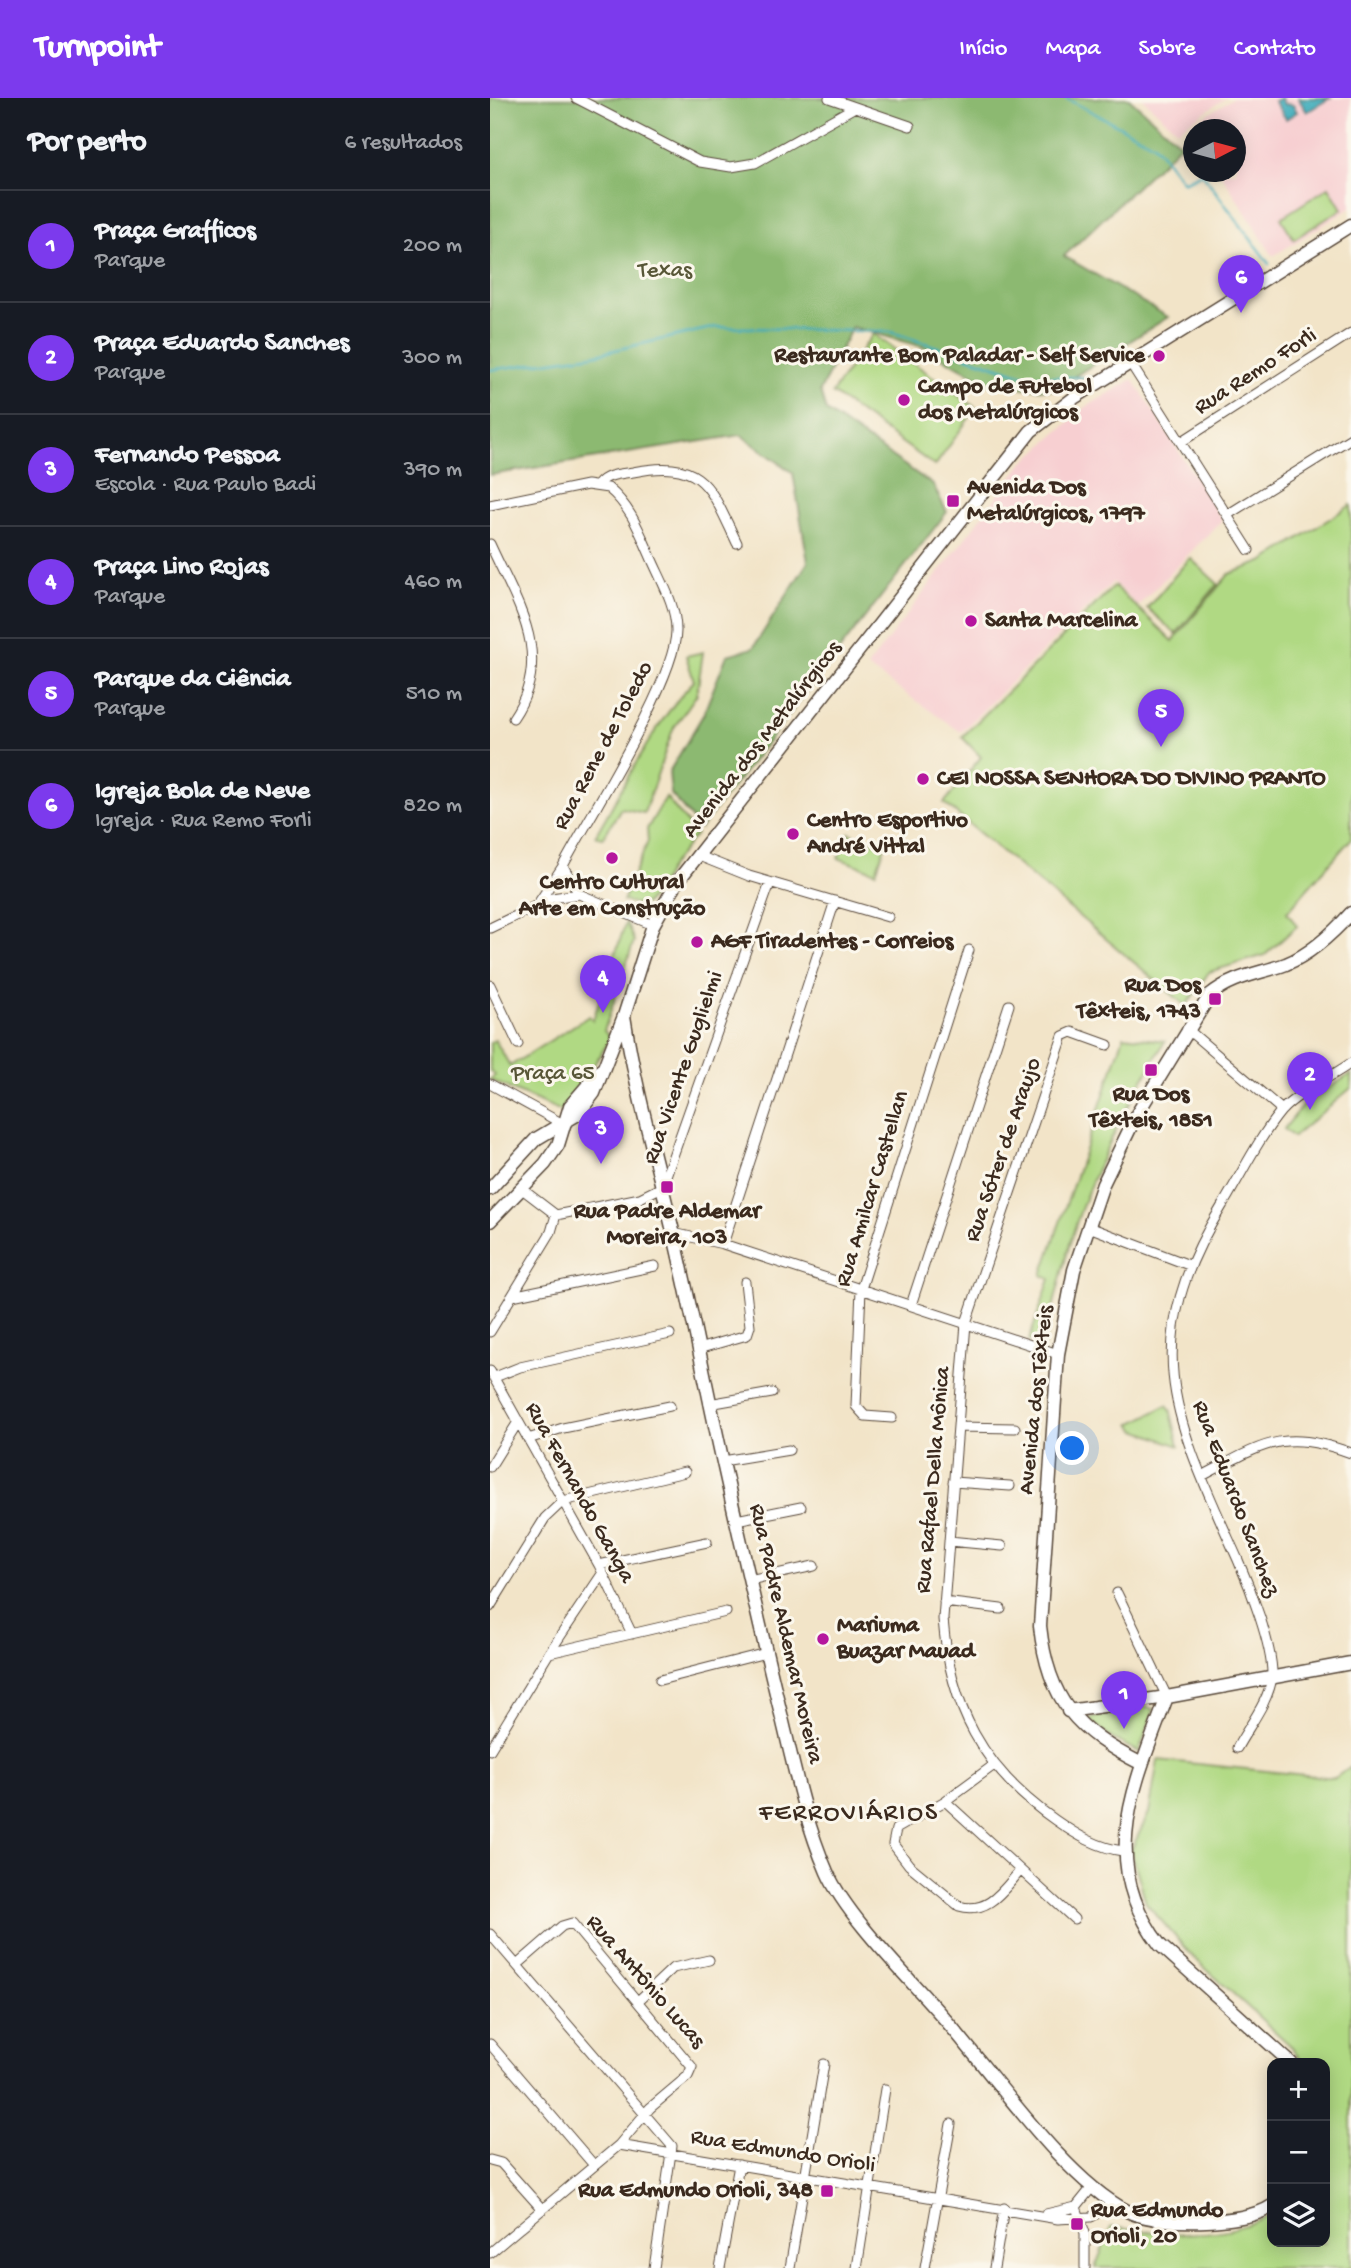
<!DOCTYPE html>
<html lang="pt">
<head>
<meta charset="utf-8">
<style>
  body { margin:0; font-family:"Gochi Hand",sans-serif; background:#242831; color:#f1f3f6 }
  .controls { position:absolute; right:21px; bottom:21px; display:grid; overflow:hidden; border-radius:14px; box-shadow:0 4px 18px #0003 }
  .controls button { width:63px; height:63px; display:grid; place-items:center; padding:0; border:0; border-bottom:2px solid #363941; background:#171b24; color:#f1f3f6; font:35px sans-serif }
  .compass { position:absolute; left:693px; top:21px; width:63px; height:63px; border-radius:50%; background:#171b24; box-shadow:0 4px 18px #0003; rotate:84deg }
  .you { position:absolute; left:583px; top:1351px; width:24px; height:24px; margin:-18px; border:5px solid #fff; border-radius:50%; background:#1a73e8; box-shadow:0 0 0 10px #1a73e833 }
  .badge { display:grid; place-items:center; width:46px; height:46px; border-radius:50%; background:#7c3aed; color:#fff; font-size:23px; font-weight:700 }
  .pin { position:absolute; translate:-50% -58px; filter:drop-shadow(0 2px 4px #0008) }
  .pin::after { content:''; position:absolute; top:37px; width:24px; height:21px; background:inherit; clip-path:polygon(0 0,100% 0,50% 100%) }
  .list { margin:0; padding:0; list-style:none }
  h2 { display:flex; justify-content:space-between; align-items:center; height:91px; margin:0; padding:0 28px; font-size:30px }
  h2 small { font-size:23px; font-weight:400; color:#9ea1a6 }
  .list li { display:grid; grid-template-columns:46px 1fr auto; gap:21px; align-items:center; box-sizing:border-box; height:112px; padding:0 28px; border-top:2px solid #363941 }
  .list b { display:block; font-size:26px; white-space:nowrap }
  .list p { margin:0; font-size:23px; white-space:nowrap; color:#9ea1a6 }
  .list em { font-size:23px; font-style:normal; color:#9ea1a6 }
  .icon { flex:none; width:38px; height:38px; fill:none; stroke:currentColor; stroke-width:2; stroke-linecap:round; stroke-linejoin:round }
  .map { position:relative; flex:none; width:861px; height:2170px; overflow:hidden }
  header { display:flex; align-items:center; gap:42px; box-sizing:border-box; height:98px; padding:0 35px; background:#7c3aed; color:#fff }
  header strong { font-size:33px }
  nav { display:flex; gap:38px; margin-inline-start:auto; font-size:24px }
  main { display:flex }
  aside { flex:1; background:#171b24 }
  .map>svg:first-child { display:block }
  .built { fill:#f7cfd1 }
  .green { fill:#b0d983; stroke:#768250; stroke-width:2 }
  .forest { fill:#8cb971; stroke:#647248; stroke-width:2 }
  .water { fill:#3cabba; stroke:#3c6a6c; stroke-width:2 }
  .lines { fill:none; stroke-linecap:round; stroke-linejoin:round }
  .stream { stroke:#3cabba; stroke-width:2.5 }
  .street-casing { stroke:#564638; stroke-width:11 }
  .secondary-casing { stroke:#564638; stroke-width:15 }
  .street { stroke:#fff; stroke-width:9 }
  .secondary { stroke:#fff; stroke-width:12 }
  .poi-dot { fill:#b5179e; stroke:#fbf7ec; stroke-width:2.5 }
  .labels { text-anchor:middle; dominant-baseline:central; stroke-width:6; stroke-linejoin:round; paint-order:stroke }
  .park-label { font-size:23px; fill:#585637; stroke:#fbf7ec }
  .poi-label { font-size:23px; font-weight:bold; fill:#3b2a1e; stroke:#fbf7ec; text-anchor:start }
  .street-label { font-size:23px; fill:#3b2a1e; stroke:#fbf7ec }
  .quarter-label { font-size:26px; letter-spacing:2px; fill:#3b2a1e; stroke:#fbf7ec }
</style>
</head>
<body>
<header>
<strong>Turnpoint</strong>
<nav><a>Início</a><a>Mapa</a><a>Sobre</a><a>Contato</a></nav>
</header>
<main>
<aside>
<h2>Por perto<small>6 resultados</small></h2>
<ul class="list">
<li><span class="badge">1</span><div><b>Praça Grafficos</b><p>Parque</p></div><em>200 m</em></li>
<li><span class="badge">2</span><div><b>Praça Eduardo Sanches</b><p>Parque</p></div><em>300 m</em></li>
<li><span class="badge">3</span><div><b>Fernando Pessoa</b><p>Escola · Rua Paulo Badi</p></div><em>390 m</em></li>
<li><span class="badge">4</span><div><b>Praça Lino Rojas</b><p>Parque</p></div><em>460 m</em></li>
<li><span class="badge">5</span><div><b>Parque da Ciência</b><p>Parque</p></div><em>510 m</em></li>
<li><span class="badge">6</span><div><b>Igreja Bola de Neve</b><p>Igreja · Rua Remo Forli</p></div><em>820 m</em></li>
</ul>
</aside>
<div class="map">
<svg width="861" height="2170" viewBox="0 0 861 2170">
  <rect width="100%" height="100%" fill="#fbf7ec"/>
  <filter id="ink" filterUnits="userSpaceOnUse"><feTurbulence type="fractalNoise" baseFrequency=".0143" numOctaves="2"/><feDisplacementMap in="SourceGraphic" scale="14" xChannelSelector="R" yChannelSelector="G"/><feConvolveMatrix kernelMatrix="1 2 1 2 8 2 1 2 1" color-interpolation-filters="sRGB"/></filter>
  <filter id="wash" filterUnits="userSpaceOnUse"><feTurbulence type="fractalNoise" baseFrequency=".00686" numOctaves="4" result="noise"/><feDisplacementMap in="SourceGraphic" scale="28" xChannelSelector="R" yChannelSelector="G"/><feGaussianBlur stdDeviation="1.57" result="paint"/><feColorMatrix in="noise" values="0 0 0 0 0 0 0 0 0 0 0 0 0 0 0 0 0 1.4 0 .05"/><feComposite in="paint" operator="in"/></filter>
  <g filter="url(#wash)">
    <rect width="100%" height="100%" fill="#f2e4c8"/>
    <!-- built -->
    <path class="built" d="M652 0H736L687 32Z
      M743 0H861V110L783 158 730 74H746V32L704 31 701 26Z
      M643 281 732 422 648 508 623 484 471 634 377 569 531 367 596 309Z"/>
    <!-- green -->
    <path class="green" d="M839 89 852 111 804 141 791 120Z
      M383 236 486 310 445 368 342 295Z
      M861 407V741L797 814 807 828 775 857 719 874 696 908 454 705 491 659 472 639 624 488 683 543 739 476 772 464Z
      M700 460 728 486 686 536 657 510Z
      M213 554 207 596 183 631 154 715 131 710 113 740 105 738C136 686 162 627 204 583L196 558Z
      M176 699 206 736 180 769 166 795 153 808 133 803 158 743 157 731Z
      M359 735 395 748 386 774 348 760Z
      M136 824 144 843 114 933 121 940 87 993 71 1013 0 982 5 977 0 973V945L5 942 20 968 99 918 103 922Z
      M634 938 675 943C641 1002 607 1061 586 1126 572 1167 564 1209 553 1250L539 1242 560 1181 552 1177Z
      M861 976V990L803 1039 794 1031 814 1006Z
      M677 1307 680 1311 689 1348 646 1332 641 1326Z
      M654 1609 664 1611 649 1654 623 1641 598 1621Z
      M668 1662 845 1680 861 1668V2170H605L621 2129C675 2136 734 2144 782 2115V2144H835V2028L839 2010 835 2003V1965H812L802 1949 702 1858 656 1805 641 1752 659 1715Z"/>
    <!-- forest -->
    <path class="forest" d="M0 0H639L691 46 574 158 678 219 563 292 502 287 433 249 362 229 330 293 336 313 443 387 457 414 210 731 181 696 179 674 213 617 237 557 263 550 318 464 303 375 251 337 0 377Z"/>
    <!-- water -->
    <path class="water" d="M791 0 794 6 803 7 807 14 796 21 784 3Z
      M808 0H840L817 14Z"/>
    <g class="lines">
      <!-- stream -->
      <path class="stream" d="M575 0 664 46 693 84 712 75 779 166
        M0 272 103 257 226 229 401 234 536 278 603 280"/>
    </g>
  </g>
  <g filter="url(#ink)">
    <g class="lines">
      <!-- street casing -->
      <g class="street-casing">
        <path id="street" d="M86 0 210 64 241 69 265 65 365 9
          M339 0 420 28
          M641 266 759 452
          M691 344 861 235
          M108 387C116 376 131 376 143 374 214 360 220 389 247 445
          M0 407 97 387 118 390C140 408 149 432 160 457 170 481 186 506 186 532 187 580 99 719 73 768L89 796
          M737 417 861 340
          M0 446C27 506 65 558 23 620
          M209 758 259 778 398 819
          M47 807 73 768
          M0 830 62 800 89 796 163 827
          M0 887 28 946
          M697 931 792 1012
          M618 947 582 934 573 938 476 1225 453 1521C460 1609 492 1671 565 1722 585 1736 608 1750 633 1753
          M0 986 73 1026
          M32 1091 66 1117
          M66 1117 150 1100 172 1089 280 785
          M599 1129 699 1167
          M183 1135 233 1146 568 1256
          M233 1146 345 803
          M22 1198 165 1168
          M421 1207 519 907
          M0 1234 61 1134 66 1117
          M208 1251 257 1237 260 1228 255 1184
          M0 1273 109 1467 142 1536
          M5 1279 30 1269 180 1236
          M219 1306 282 1295
          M402 1320 375 1318 366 1308 371 1191 479 852
          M468 1329 525 1330
          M38 1341 73 1330 180 1308
          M233 1363 299 1352
          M0 1369 28 1324
          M712 1378C772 1347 793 1329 861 1355
          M463 1384 520 1388
          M246 1422 311 1409
          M459 1443 512 1448
          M109 1467 217 1444
          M259 1482 324 1468
          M627 1495 677 1599
          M454 1504 511 1511
          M0 1509 55 1420 73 1403 195 1374
          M59 1555 236 1514
          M170 1582 276 1555
          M747 1650C758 1629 780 1602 782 1578 783 1549 760 1489 748 1462 686 1323 645 1249 732 1108 751 1077 768 1041 791 1013 806 996 841 979 861 965
          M0 1652 59 1555 112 1476
          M504 1667 455 1703 406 1731 403 1746 419 1767 469 1808C498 1817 513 1792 530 1773
          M455 1703 584 1821
          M0 1836 182 2048 164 2170
          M148 1903 183 1870 219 1862
          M0 1946 103 2066
          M129 2047 568 2121 601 2119 624 2105
          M0 2062 11 2065 51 2110
          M586 2109 595 2135V2170
          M556 2116 586 2109 603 2088
          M0 2155 129 2047 160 2010 198 1978 202 1969 82 1825 72 1828 27 1867
          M230 2170 249 2067
          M300 2170 334 1966
          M367 2170 395 1991
          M435 2170 461 2026
          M504 2170 514 2110"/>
      </g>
      <!-- secondary casing -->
      <g class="secondary-casing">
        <path id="secondary" d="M134 918C145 989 165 1059 182 1129 201 1208 216 1289 234 1369 253 1454 272 1539 293 1624 305 1674 316 1726 337 1774 356 1818 420 1881 453 1919 502 1974 574 2081 637 2113 667 2128 755 2127 782 2108
          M0 1091 46 1041 88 1016 104 995 134 918 163 827 187 784 541 333 584 300 861 127
          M0 1123 55 1066 68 1047 80 1008 111 972
          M677 1599C645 1686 606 1764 670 1847L801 1965
          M578 1613 677 1599 861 1565
          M652 1666C587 1633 558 1603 550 1528L568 1256 584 1172 613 1086 647 1016 720 897C743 878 769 876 796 866 821 856 843 835 861 815"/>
      </g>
      <!-- street -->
      <use href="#street" class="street"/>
      <!-- secondary -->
      <use href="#secondary" class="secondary"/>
    </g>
  </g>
  <!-- markers -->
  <g class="poi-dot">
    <circle cx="669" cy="258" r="7"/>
    <circle cx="414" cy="302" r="7"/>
    <rect x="456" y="396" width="14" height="14" rx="3.5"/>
    <circle cx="481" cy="523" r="7"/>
    <circle cx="433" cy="681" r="7"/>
    <circle cx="303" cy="736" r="7"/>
    <circle cx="122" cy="760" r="7"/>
    <circle cx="207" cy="844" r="7"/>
    <rect x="718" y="894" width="14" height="14" rx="3.5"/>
    <rect x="654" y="965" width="14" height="14" rx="3.5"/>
    <rect x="170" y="1082" width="14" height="14" rx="3.5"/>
    <circle cx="333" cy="1541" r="7"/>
    <rect x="330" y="2086" width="14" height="14" rx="3.5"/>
    <rect x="580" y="2119" width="14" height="14" rx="3.5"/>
  </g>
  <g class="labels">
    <!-- park labels -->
    <g class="park-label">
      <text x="175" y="173">Texas</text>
      <text x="63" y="976">Praça 65</text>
    </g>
    <!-- poi labels -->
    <g class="poi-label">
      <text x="655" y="258" text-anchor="end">Restaurante Bom Paladar - Self Service</text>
      <text x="428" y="289">Campo de Futebol<tspan x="428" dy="26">dos Metalúrgicos</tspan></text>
      <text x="477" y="390">Avenida Dos<tspan x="477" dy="26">Metalúrgicos, 1797</tspan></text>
      <text x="495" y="523">Santa Marcelina</text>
      <text x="447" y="681">CEI NOSSA SENHORA DO DIVINO PRANTO</text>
      <text x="317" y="723">Centro Esportivo<tspan x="317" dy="26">André Vittal</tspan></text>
      <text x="122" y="785" text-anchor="middle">Centro Cultural<tspan x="122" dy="26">Arte em Construção</tspan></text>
      <text x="221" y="844">AGF Tiradentes - Correios</text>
      <text x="711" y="888" text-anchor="end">Rua Dos<tspan x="711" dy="26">Têxteis, 1743</tspan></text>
      <text x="661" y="997" text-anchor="middle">Rua Dos<tspan x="661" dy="26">Têxteis, 1851</tspan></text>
      <text x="177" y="1114" text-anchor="middle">Rua Padre Aldemar<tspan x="177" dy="26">Moreira, 103</tspan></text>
      <text x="347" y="1528">Mariuma<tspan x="347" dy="26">Buazar Mauad</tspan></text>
      <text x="323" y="2093" text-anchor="end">Rua Edmundo Orioli, 348</text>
      <text x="601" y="2113">Rua Edmundo<tspan x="601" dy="26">Orioli, 20</tspan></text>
    </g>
    <!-- street labels -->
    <g class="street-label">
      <text transform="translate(766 274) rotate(-33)">Rua Remo Forli</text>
      <text transform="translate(273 642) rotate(-52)">Avenida dos Metalúrgicos</text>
      <text transform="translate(114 648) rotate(-62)">Rua Rene de Toledo</text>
      <text transform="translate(194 970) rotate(-71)">Rua Vicente Guglielmi</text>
      <text transform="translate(514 1052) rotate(-71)">Rua Sóter de Araujo</text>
      <text transform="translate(383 1091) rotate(-73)">Rua Amilcar Castellan</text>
      <text transform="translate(547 1302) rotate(-84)">Avenida dos Têxteis</text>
      <text transform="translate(444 1382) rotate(-85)">Rua Rafael Della Mônica</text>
      <text transform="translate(89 1395) rotate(61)">Rua Fernando Ganga</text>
      <text transform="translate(745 1401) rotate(69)">Rua Eduardo Sanchez</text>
      <text transform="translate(295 1536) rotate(77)">Rua Padre Aldemar Moreira</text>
      <text transform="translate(155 1884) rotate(49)">Rua Antônio Lucas</text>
      <text transform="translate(293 2054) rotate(9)">Rua Edmundo Orioli</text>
    </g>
    <!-- quarter labels -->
    <g class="quarter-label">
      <text x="359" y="1716">FERROVIÁRIOS</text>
    </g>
  </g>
</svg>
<div class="controls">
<button>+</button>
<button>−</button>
<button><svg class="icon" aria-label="layers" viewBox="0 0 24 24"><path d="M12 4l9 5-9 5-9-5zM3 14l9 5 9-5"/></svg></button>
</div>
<svg class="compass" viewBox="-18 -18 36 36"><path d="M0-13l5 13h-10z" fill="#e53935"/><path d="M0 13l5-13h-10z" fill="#9ea1a6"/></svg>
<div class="you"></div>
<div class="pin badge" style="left:634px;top:1631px">1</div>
<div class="pin badge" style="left:820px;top:1012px">2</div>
<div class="pin badge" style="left:111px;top:1066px">3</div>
<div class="pin badge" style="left:113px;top:915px">4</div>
<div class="pin badge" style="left:671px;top:649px">5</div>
<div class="pin badge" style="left:751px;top:215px">6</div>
</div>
</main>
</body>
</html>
